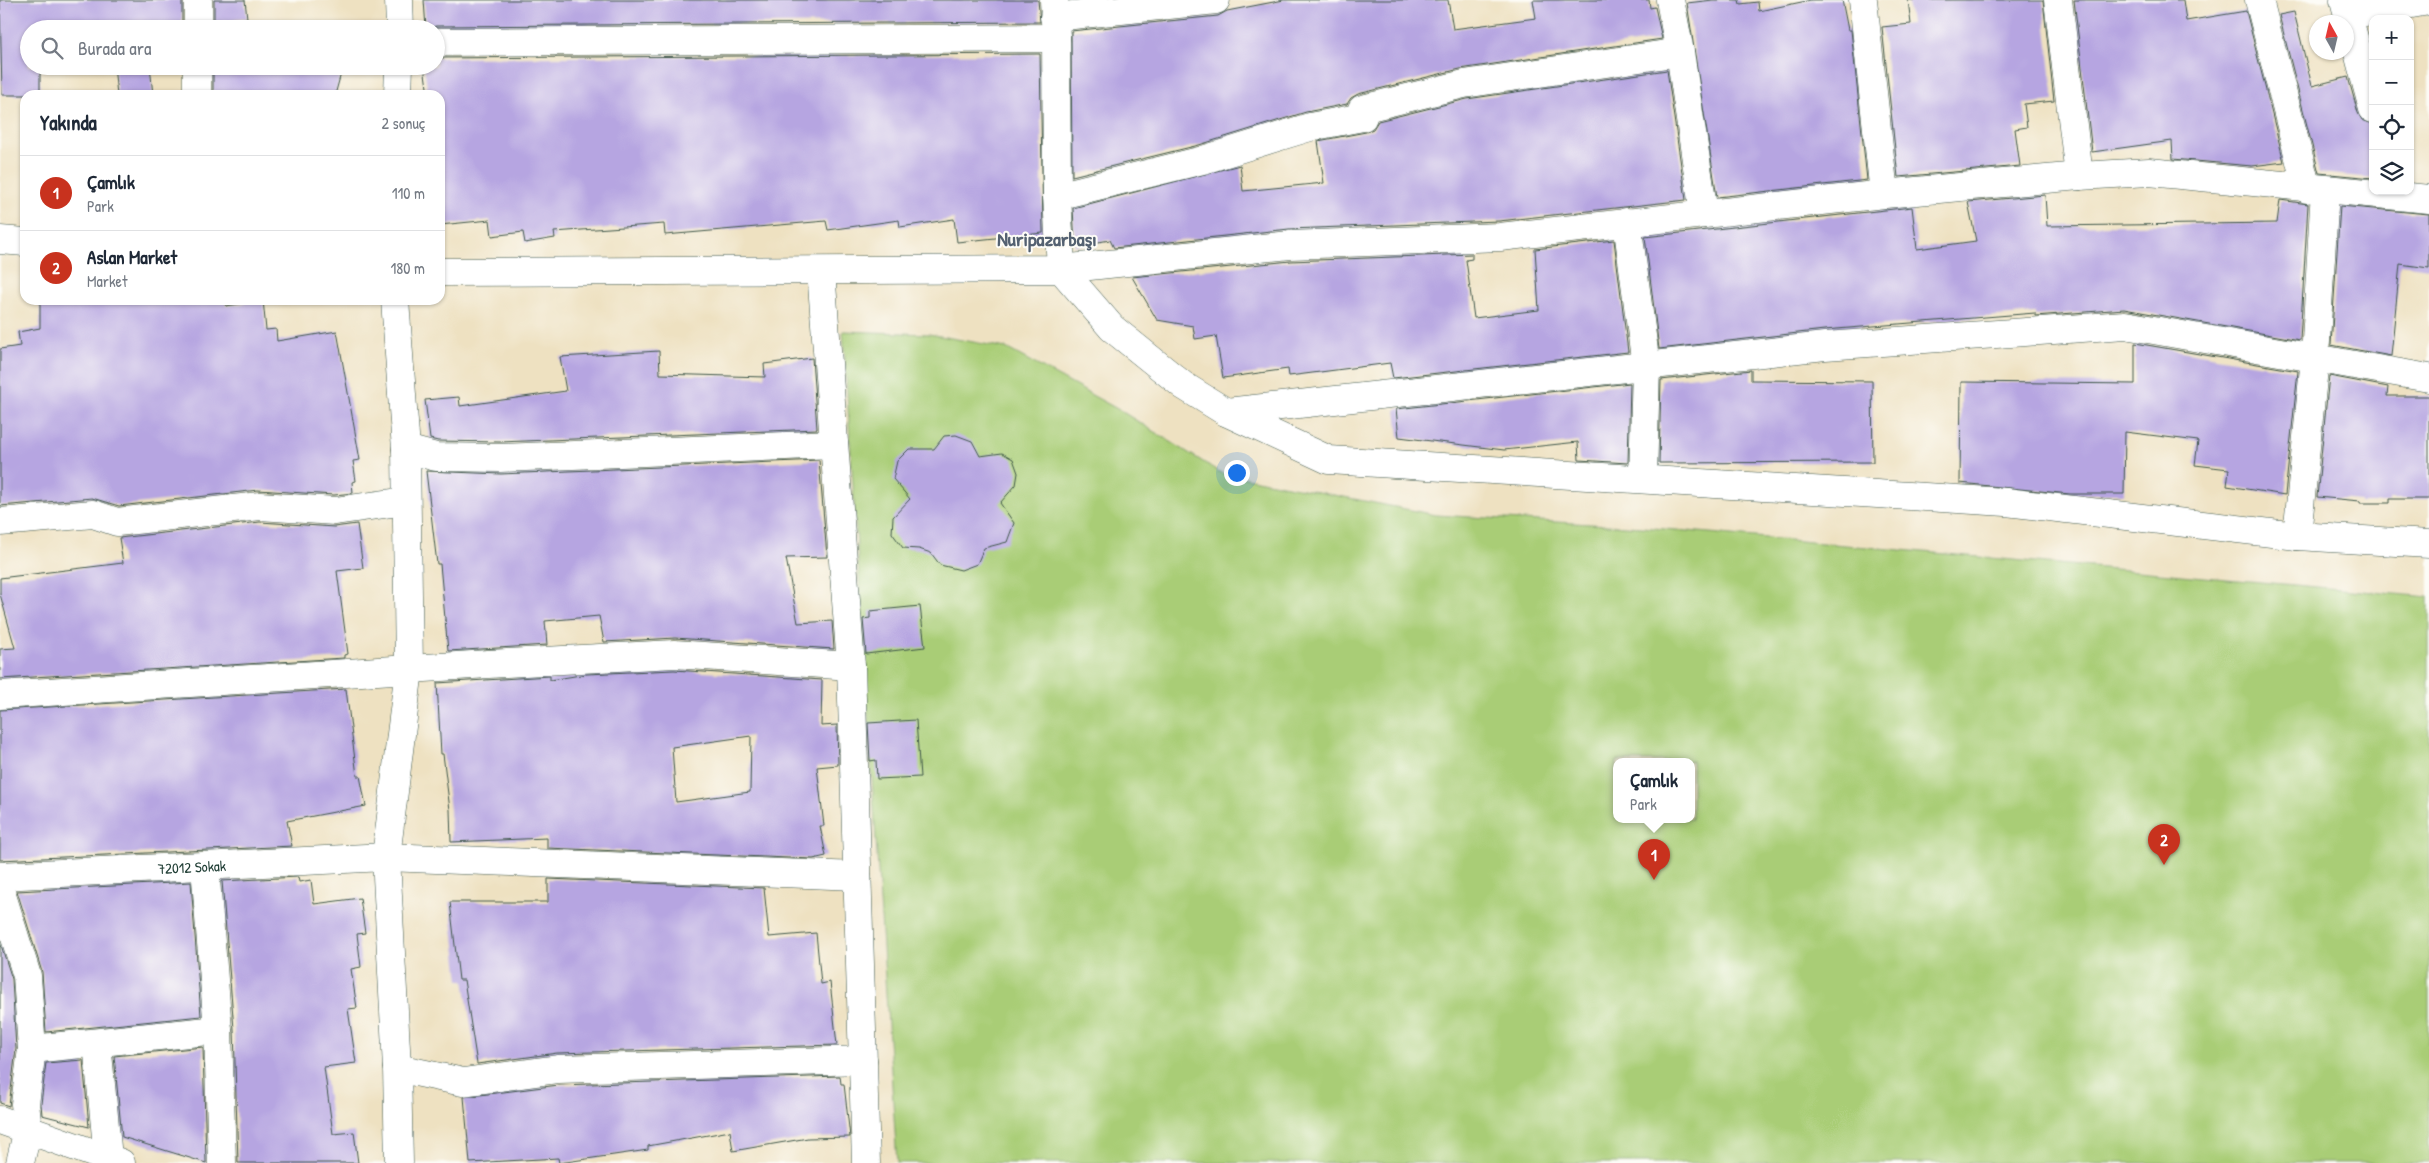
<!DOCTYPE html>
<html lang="tr">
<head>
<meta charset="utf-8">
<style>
  body { margin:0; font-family:"Patrick Hand",sans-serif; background:#f6f6f7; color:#1f2937 }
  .controls { position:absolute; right:15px; top:15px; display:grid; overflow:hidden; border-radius:10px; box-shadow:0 1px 4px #0004 }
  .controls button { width:45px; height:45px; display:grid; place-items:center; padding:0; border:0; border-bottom:1px solid #e0e1e3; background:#fff; color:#1f2937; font:25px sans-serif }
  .compass { position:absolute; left:2309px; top:15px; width:45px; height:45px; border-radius:50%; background:#fff; box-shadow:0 1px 4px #0004; rotate:352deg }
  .you { position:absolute; left:1236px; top:472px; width:18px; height:18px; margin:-12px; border:4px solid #fff; border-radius:50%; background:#1a73e8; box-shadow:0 0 0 8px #1a73e833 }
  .badge { display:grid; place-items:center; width:32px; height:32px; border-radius:50%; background:#c8321e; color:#fff; font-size:16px; font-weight:700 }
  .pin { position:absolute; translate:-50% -41px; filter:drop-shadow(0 1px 2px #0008) }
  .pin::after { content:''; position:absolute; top:26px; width:18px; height:15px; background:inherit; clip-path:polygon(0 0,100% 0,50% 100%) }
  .popup { position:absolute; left:1613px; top:758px; width:82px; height:65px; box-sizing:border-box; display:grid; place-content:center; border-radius:10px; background:#fff; filter:drop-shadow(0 1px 4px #0005); font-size:16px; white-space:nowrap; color:#747a83 }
  .popup b { font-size:19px; color:#1f2937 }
  .popup::after { content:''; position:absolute; left:50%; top:100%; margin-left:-10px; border:10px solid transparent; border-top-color:#fff }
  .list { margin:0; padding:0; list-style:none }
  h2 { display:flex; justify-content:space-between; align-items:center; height:65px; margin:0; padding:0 20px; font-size:21px }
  h2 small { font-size:16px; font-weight:400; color:#747a83 }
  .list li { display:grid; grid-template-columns:32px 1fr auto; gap:15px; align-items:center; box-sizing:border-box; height:75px; padding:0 20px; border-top:1px solid #e0e1e3 }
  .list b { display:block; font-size:19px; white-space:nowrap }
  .list p { margin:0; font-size:16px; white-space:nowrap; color:#747a83 }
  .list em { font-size:16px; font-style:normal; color:#747a83 }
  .icon { flex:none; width:28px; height:28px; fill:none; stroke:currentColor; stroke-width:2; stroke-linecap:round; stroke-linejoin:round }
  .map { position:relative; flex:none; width:2429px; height:1163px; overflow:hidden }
  .search { position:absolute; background:#fff; box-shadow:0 1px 4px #0004; left:20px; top:20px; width:425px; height:55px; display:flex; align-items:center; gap:12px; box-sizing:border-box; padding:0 18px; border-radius:28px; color:#747a83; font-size:19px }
  .panel { position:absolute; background:#fff; box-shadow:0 1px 4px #0004; left:20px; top:90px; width:425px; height:215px; border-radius:15px }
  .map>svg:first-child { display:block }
  .green { fill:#a9cd76; stroke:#648555; fill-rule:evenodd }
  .building { fill:#b6a5e1; fill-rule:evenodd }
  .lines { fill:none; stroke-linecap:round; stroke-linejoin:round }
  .minor-casing { stroke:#3e5649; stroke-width:29 }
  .tertiary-casing { stroke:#3e5649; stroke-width:29 }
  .minor { stroke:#fff; stroke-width:28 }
  .tertiary { stroke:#fff; stroke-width:28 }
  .labels { text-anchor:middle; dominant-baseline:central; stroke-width:4; stroke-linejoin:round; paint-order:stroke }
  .street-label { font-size:15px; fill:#1f3d34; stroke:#fdfcf7 }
  .district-label { font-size:20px; font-weight:bold; fill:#546171; stroke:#fdfcf7 }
</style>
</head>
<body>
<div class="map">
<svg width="2429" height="1163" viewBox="0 0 2429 1163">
  <rect width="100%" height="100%" fill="#fdfcf7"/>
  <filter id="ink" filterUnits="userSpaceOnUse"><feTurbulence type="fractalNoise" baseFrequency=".02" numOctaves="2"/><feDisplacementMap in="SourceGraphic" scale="10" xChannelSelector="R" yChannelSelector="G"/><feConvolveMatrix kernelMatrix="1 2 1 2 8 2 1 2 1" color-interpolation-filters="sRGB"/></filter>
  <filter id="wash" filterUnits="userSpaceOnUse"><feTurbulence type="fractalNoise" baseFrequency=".0096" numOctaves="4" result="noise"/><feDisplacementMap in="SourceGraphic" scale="20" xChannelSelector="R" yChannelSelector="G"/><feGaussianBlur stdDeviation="1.12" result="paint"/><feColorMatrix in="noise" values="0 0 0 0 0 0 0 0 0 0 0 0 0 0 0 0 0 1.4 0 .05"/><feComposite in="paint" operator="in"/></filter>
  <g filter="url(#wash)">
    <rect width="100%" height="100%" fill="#eee1c1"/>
    <!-- green -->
    <path class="green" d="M843 331 929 334 1006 348 1121 411 1221 473 1436 515 1642 527 2429 597V1163H897ZM1616 761H1692V819H1616Z"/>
    <g id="blocks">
      <!-- building -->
      <path class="building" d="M0 0H182V27L29 29V66H40V95H2Z
        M214 0H245L247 18 214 23Z
        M424 0H1038L1040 22 436 26 426 29Z
        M1284 0H1448L1453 29 1536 18 1533 0H1649L1650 8 1655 7 1662 39 1460 69 1358 94 1351 98 1347 104 1306 112 1199 145 1072 176 1071 31 1218 16 1227 11Z
        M1713 0H1739L1740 4 1758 2 1759 11 1811 0H1842L1848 30H1851L1867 180 1717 197 1687 3Z
        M1908 0H2043L2054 101 2024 104 2027 127 2015 129 2020 166 1898 177 1882 27 1911 24Z
        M2074 0H2183L2186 21 2246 11 2284 162 2252 166 2173 159 2172 141 2092 152Z
        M2294 12 2312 86 2348 77 2358 113 2362 120 2373 124V178L2319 173 2279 15Z
        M1040 54 1043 233 957 242 954 219 900 227 899 220 828 230 826 221 665 235 664 224 554 232 555 238 525 243 523 232 492 236 490 220 440 225V95H428L424 66H436V58Z
        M114 66H150L153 95H117Z
        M213 66H343L335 95H213Z
        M1667 70 1686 200 1499 221 1289 229 1114 248 1110 240 1075 246 1073 208 1240 165 1243 191 1324 183 1318 141 1366 132 1373 129 1378 121 1467 99Z
        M2045 195 2047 226 2277 223 2280 200 2308 204 2300 340 2124 309 2035 316V313L1824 330 1659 349 1645 237 1912 207 1917 249 1976 241 1968 202Z
        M2340 206 2429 214V268L2400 264 2391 356 2331 345Z
        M1614 240 1628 352 1393 378 1390 363 1289 376 1288 369 1223 378 1216 336 1195 339 1193 326 1157 320 1132 277 1291 261 1472 254V259L1466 260 1474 318 1539 310 1535 249Z
        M40 300H225L226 306 263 300 266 330 276 329 277 341 337 331 360 460 353 461 356 481 352 482 353 493 334 495 258 490 119 506 92 498 0 506V349L20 346 18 332 40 328Z
        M2135 343 2298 371 2285 495 2227 486 2229 469 2195 465 2198 441 2125 432 2124 494H2070L1960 483 1961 382 2135 384Z
        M659 351 660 374 765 377 764 364 812 358 817 429 500 442 438 441 430 439 425 400 459 397 460 406 566 391 560 357Z
        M1751 370V380L1872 381 1873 462 1659 463 1661 380Z
        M2329 376 2388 387 2387 396H2429V499H2390V503H2360V501L2317 497Z
        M1630 383 1628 463 1579 460 1578 442 1504 450 1399 437 1396 409Z
        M956 435 972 441 980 456 1002 453 1013 459 1018 473 1016 485 1000 503 1014 523 1007 542 984 548 977 564 961 570 940 565 931 553 919 549 903 548 892 533 893 517 910 499 893 479 897 461 909 449H934L944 436Z
        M819 460 827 557 786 558 798 623 832 621 834 649 675 638 604 642 599 616 545 621 547 645 448 651 440 564H437L426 471 501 474Z
        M260 522 334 527 357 524 363 568 337 571 348 654 344 655V658L0 679V649L15 648 0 594V578L123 563 119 538Z
        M920 606 925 647 866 654 863 619 870 618V611Z
        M674 670 822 680 821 726 837 725 838 765 817 767 824 826H820L826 856 813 859 547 848V838L451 842 450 810 443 754H441L437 683 550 676V680L587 674ZM751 736 750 792 676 802 672 747Z
        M346 689 357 776H360L366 806 287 821 292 846 0 860V710Z
        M916 720 920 777 877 779 876 760 870 761 868 723Z
        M298 877 299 882 311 880 314 904 360 898 365 933 357 934 361 967 351 969 357 1008 348 1009 356 1063 324 1067 333 1134 354 1132 358 1163H238L234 1029 222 881Z
        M548 879 764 888 769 937 816 933 821 984 830 982 837 1045 557 1053 477 1064 464 980H459L450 902H548Z
        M191 882 201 1016 46 1032 42 972 17 891Z
        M0 942 12 979 16 1049 9 1106 0 1103Z
        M203 1047 206 1163 122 1137 114 1056Z
        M83 1060 89 1127 42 1115 41 1104 46 1063Z
        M840 1076 841 1084H844L850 1137 808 1138 733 1151 730 1131 648 1146V1150L559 1163 558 1158 470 1163 464 1097 559 1085Z"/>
    </g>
  </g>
  <g filter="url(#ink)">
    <use href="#blocks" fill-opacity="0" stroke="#3e5649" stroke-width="1"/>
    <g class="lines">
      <!-- minor casing -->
      <g class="minor-casing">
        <g id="minor">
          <path d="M1670 0 1680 52 1704 214"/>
          <path d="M1863 0 1884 194"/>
          <path d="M2058 0 2079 176"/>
          <path d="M2259 0 2307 189"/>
          <path d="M2344 0 2373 109"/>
          <path d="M2348 15 2429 1"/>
          <path d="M1054 17 1216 0"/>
          <path d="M198 29V0"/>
          <path d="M436 42 1056 38"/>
          <path d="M197 95V66"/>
          <path d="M1057 196 1203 160 1310 127 1363 117 1362 109 1464 84 1680 52"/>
          <path d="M1627 222 1646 366 1643 479"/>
          <path d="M0 240 25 242"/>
          <path d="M1061 269 1290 245 1500 237 1884 194 2079 176 2149 172 2429 199"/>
          <path d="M821 271 851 666 866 1163"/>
          <path d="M1226 412 1825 346 2125 325 2429 378"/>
          <path d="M406 449 436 457 500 458 834 444"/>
          <path d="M0 522 93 514 117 522 260 506 335 511 406 501"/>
          <path d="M2297 536 2315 358 2325 190"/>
          <path d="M0 695 488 664 674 654 851 666"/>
          <path d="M205 867 218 1030 222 1163"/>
          <path id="s1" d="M0 876 386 857 857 876"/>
          <path d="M0 889 27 976 32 1049 25 1104 28 1129 20 1163"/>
          <path d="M97 1043 108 1158"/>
          <path d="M32 1049 218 1030"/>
          <path d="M397 1068 463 1082 558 1069 863 1060"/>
          <path d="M0 1120 121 1163"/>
        </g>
      </g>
      <!-- tertiary casing -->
      <g class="tertiary-casing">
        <path id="tertiary" d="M399 0 400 29
          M1054 0 1056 38 1057 196 1061 269 1112 328 1184 386 1226 412 1329 460 2006 502 2297 536 2429 544
          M398 95 399 66
          M440 272 1061 269
          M395 300 406 449 409 669 386 857 397 1068 399 1163"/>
      </g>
      <!-- minor -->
      <use href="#minor" class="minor"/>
      <!-- tertiary -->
      <use href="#tertiary" class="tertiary"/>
    </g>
  </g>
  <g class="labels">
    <!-- street labels -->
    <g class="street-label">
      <text stroke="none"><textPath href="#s1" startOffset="192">72012 Sokak</textPath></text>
    </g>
    <!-- district labels -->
    <g class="district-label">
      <text x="1047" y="238">Nuripazarbaşı</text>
    </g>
  </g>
</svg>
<div class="controls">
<button>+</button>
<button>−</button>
<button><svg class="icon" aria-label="locate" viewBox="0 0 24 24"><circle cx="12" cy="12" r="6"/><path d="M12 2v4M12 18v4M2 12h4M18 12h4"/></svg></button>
<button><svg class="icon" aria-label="layers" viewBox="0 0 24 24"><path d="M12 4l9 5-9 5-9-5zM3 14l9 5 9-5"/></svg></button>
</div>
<svg class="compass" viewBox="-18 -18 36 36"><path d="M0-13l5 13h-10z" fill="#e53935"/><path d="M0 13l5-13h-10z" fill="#747a83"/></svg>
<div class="you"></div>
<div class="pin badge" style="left:1654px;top:880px">1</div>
<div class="popup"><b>Çamlık</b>Park</div>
<div class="pin badge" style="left:2164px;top:865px">2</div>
<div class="search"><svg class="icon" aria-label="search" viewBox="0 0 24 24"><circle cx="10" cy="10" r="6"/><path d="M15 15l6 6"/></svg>Burada ara</div>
<section class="panel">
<h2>Yakında<small>2 sonuç</small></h2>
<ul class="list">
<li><span class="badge">1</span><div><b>Çamlık</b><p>Park</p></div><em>110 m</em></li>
<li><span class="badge">2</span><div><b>Aslan Market</b><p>Market</p></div><em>180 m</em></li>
</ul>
</section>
</div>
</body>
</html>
